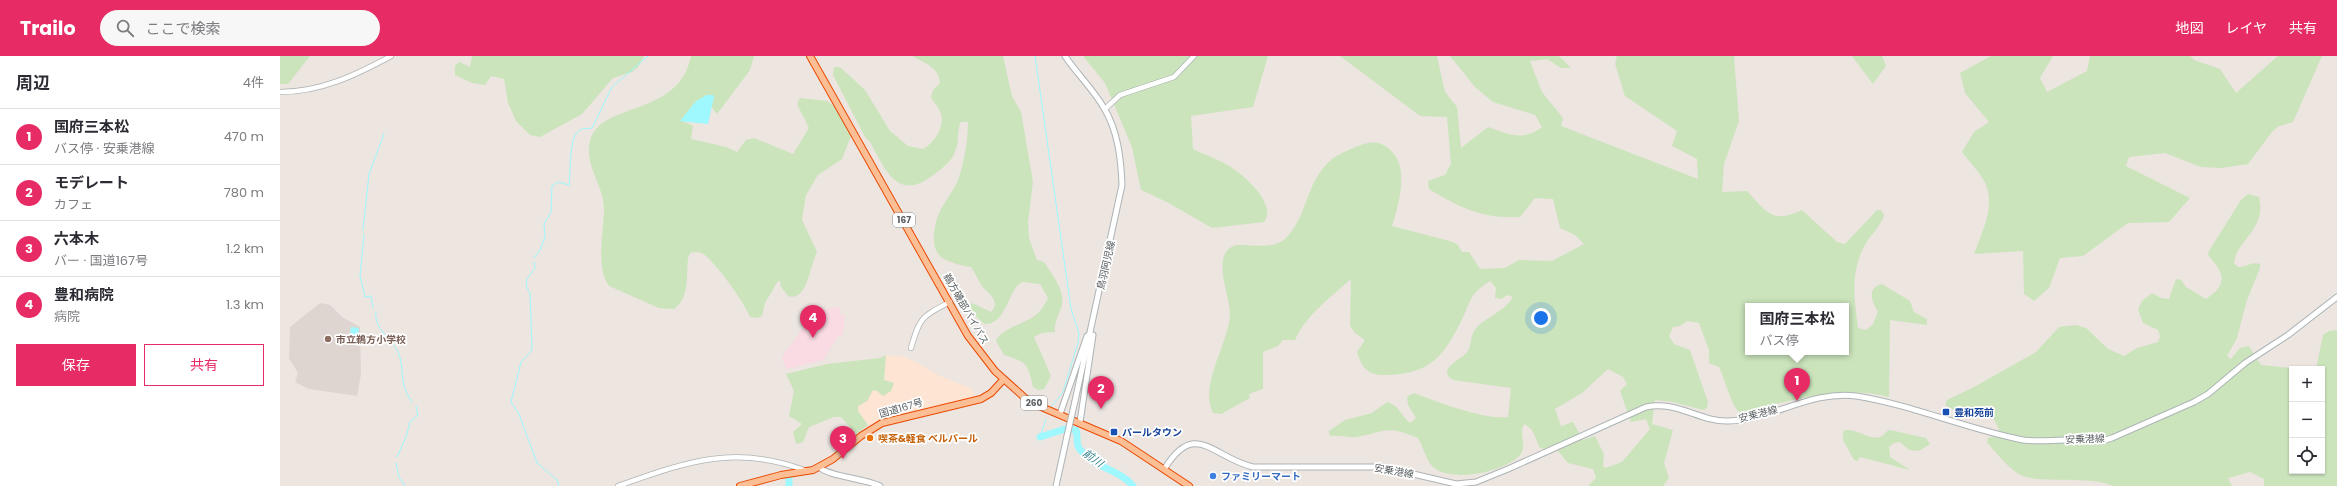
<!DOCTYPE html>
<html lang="ja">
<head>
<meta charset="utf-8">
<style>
  body { margin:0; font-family:Poppins,"Noto Sans JP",sans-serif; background:#f7f7f7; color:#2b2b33 }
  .controls { position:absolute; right:12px; bottom:12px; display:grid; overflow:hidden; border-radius:0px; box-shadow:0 1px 3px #0004 }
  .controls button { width:36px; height:36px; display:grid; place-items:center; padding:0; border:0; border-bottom:1px solid #e1e1e2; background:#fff; color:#2b2b33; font:20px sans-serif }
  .you { position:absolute; left:1261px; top:262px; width:14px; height:14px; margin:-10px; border:3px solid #fff; border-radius:50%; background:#1a73e8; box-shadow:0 0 0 6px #1a73e833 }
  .badge { display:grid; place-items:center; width:26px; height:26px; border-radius:50%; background:#e72b64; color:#fff; font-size:13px; font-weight:700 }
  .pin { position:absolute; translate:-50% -33px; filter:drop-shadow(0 1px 2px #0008) }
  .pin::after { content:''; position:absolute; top:21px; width:14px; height:12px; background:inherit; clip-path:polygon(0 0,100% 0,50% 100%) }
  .popup { position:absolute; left:1465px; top:247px; width:104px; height:52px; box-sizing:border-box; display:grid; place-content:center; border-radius:0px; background:#fff; filter:drop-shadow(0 1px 3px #0005); font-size:13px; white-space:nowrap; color:#7c7c81 }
  .popup b { font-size:15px; color:#2b2b33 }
  .popup::after { content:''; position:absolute; left:50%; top:100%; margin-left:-8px; border:8px solid transparent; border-top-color:#fff }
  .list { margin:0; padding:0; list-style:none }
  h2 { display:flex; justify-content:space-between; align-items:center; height:52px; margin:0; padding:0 16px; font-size:17px }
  h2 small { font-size:13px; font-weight:400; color:#7c7c81 }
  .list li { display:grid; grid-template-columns:26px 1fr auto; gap:12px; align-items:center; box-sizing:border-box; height:56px; padding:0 16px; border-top:1px solid #e1e1e2 }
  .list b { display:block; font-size:15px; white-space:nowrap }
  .list p { margin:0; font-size:13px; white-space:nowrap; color:#7c7c81 }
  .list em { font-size:13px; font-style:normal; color:#7c7c81 }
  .actions { display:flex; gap:8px; padding:12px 16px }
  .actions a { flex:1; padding:9px 0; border:1px solid #e72b64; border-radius:0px; text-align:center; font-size:14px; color:#e72b64 }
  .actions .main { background:#e72b64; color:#fff }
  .icon { flex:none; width:22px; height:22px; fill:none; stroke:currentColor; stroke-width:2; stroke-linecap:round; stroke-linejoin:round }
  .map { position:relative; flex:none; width:2057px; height:430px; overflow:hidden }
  header { display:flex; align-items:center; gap:24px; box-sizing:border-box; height:56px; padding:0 20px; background:#e72b64; color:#fff }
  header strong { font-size:19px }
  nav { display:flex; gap:22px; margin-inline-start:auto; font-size:14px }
  .search { width:280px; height:36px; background:#f7f7f7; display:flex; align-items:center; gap:10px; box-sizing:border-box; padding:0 14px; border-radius:22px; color:#7c7c81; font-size:15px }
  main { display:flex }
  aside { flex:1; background:#fff }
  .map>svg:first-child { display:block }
  .commercial { fill:#fde4d3 }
  .education { fill:#ded5d1 }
  .medical { fill:#fadae3 }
  .green { fill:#cbe4bc; fill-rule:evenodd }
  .water { fill:#9ef8fe }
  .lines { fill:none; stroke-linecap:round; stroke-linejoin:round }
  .stream { stroke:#9ef8fe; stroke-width:1 }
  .river { stroke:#9ef8fe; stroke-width:7 }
  .tertiary-casing { stroke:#aeb4b6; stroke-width:6 }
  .secondary-casing { stroke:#adb4b6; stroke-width:7 }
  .trunk-casing { stroke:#e94903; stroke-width:8 }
  .tertiary { stroke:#fff; stroke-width:4.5 }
  .secondary { stroke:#fff; stroke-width:5 }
  .trunk { stroke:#fcbf95; stroke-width:6 }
  .secondary-bridge-casing { stroke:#adb4b6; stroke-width:7; stroke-linecap:butt }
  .secondary-bridge { stroke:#fff; stroke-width:5 }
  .education-dot { fill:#8d6e63; stroke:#fff; stroke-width:1.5 }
  .transit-dot { fill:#1a4fb4; stroke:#fff; stroke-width:1.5 }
  .food-dot { fill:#e8710a; stroke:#fff; stroke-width:1.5 }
  .shop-dot { fill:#3f7fe0; stroke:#fff; stroke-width:1.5 }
  .labels { text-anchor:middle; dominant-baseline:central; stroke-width:3.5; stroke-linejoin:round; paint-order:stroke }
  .shield { fill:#fff; stroke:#8b8f90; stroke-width:1 }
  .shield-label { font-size:9px; font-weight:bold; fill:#595f61 }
  .street-label { font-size:10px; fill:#595f61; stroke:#fff }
  .education-label { font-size:10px; font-weight:bold; fill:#785e54; stroke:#fff; text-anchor:start }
  .transit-label { font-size:10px; font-weight:bold; fill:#164399; stroke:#fff; text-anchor:start }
  .food-label { font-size:10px; font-weight:bold; fill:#c56008; stroke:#fff; text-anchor:start }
  .shop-label { font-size:10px; font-weight:bold; fill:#366cbe; stroke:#fff; text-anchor:start }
  .water-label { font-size:11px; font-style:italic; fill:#33808c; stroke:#fff }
</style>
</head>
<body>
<header>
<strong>Trailo</strong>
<div class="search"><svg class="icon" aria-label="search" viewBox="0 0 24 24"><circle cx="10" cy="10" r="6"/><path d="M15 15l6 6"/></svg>ここで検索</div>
<nav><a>地図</a><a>レイヤ</a><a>共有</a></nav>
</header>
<main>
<aside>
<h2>周辺<small>4件</small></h2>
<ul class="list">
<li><span class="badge">1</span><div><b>国府三本松</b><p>バス停 · 安乗港線</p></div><em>470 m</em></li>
<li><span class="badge">2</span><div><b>モデレート</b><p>カフェ</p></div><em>780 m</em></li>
<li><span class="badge">3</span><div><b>六本木</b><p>バー · 国道167号</p></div><em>1.2 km</em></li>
<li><span class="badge">4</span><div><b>豊和病院</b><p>病院</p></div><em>1.3 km</em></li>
</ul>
<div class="actions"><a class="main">保存</a><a>共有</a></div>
</aside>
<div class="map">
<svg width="2057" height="430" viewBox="0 0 2057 430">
  <rect width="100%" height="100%" fill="#ece5e0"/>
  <!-- commercial -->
  <path class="commercial" d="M606 299 625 301 636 306 658 319 692 333 695 341 612 360 588 369 578 355V350L587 345 593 334 597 335 613 326 604 324Z"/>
  <!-- education -->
  <path class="education" d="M40 247 50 249 62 261 80 271 81 318 77 340 29 333 15 326 18 317 9 302 10 271Z"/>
  <!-- medical -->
  <path class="medical" d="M560 251V259H565L563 279 558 280 543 304 506 313 502 301 523 272 534 266 540 254Z"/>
  <!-- green -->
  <path class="green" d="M0 0H30L8 28H0Z
    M192 0H364L358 11 352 16 333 22 302 58 260 81 250 79 236 65 228 47 224 23 211 20 205 29 192 27 175 19V10L179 6 190 11Z
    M411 0H474L470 14 437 58 430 49 403 65 413 70 411 83 446 91 457 96 466 84 474 82 513 98 529 72 517 48 520 42 547 45 557 52 571 80 562 103 538 119 526 139 522 164 537 196C530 209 527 247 508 240L501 231 500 225H498L485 247 482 260 477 262 470 261C464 246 438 210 425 199 421 196 416 195 410 197L408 202C406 219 410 242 394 253L379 252 329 230C315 211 324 175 324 153 324 129 304 110 310 85 320 45 399 62 411 0Z
    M632 0H723L732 40 741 56 753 126 748 166 749 182 757 204 764 206C772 218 785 234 782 249 779 259 774 266 775 276L762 277 754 281 771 320 764 333 758 334 753 331C748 308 747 306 724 299L716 285C720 273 747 267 757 258 762 254 765 247 768 242L760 228C755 228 748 226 743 226 729 229 727 270 704 268L688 253V250L692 247 711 256C722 245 707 237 701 229 698 223 695 217 691 211 683 210 666 206 660 200 649 190 655 164 661 153 667 143 673 135 678 124 684 106 688 86 688 66H681C676 75 680 86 675 96 671 106 660 114 652 120 617 146 605 113 590 86L585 81 553 19 554 11H560L585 34 610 75 628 90 643 93C656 86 667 67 659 53 657 49 653 46 651 41L653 34 660 27C659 11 645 7 632 0Z
    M803 0H988L973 51 911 60 913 93C927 100 944 105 955 114 968 123 997 150 984 166L932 172 887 146 861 134 852 91 825 27Z
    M1060 0H1157L1165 36 1177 51 1181 92 1208 71C1229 78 1243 86 1262 71L1255 59 1213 46 1195 31 1170 0H1279L1291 12H1281L1267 3 1250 5 1262 36 1283 62 1281 70 1418 123 1417 103 1392 90 1397 75 1345 40 1335 8 1337 0H1454L1459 65 1444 108 1442 136 1467 135C1487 157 1493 168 1522 154L1557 186 1565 188 1597 154H1601L1604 159C1601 170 1592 177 1586 187 1570 214 1574 242 1578 272L1586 274 1593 268 1598 256C1592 245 1586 232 1602 228L1630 245 1634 256 1647 263V269L1610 264 1609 341C1558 328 1508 347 1459 356 1451 348 1445 324 1439 311L1429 307V294L1419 267 1407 265 1400 270 1393 271 1389 280 1394 288 1410 294 1428 346 1427 352 1423 354 1393 346 1375 344 1372 368 1393 374 1384 407 1389 422 1383 430H1308L1316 422 1313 413 1288 407 1278 395 1260 392 1252 374 1245 368C1237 376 1249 391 1239 400 1223 416 1170 428 1152 410 1146 404 1143 390 1138 382 1107 369 1107 375 1077 381 1069 382 1060 379 1051 380L1049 378V375L1065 364 1092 357 1107 346C1119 349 1121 360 1130 367L1136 362 1128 349 1127 341 1134 337C1157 346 1204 364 1228 361L1231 332 1173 324C1156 313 1181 304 1187 296 1192 290 1190 282 1194 275 1202 262 1224 257 1233 241L1227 239 1221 243 1215 242 1216 232 1210 225C1205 228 1200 232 1196 236 1190 242 1187 253 1183 261 1165 299 1151 318 1107 319 1088 320 1082 312 1077 296L1085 284 1075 277 1070 270 1071 223C1050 242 1027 258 1015 284H1003L998 290 983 296V333L969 338 970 342 941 358 933 357C919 329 948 289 950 259 951 242 929 197 956 189 971 188 994 194 1006 182 1026 162 1026 131 1045 110 1053 100 1066 95 1078 90 1092 84 1103 85 1113 97 1129 114 1118 151 1112 170L1173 186 1178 189 1182 196H1189L1200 213 1225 212 1239 204 1272 205 1304 188 1295 179 1280 172 1273 143 1255 142 1240 161C1203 163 1180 152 1149 133L1148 125 1165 119 1171 108 1167 61 1140 60ZM1468 250H1566V296H1468ZM1328 313 1343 321 1347 328 1340 335 1351 366 1366 363 1370 373 1342 406 1325 412 1323 410 1324 398 1315 380 1303 384 1293 366 1281 370 1275 353 1302 337Z
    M1572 0H1602L1606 10 1593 28Z
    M1711 0H1773L1760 22 1767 36 1807 15 1810 0H1910L1914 4 1940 13 1956 37 1998 0H2042L2013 66 1999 70 1992 76 1968 108 1941 112 1921 111 1885 97 1849 101 1846 110 1910 142 1889 166 1848 167 1803 200 1780 202 1769 232 1754 245 1744 238 1743 195 1694 198C1702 176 1715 152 1706 129 1702 118 1689 106 1682 96L1694 76 1709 66 1685 37 1680 17Z
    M1968 138 1979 141C1987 173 1956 185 1954 207L1958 211C1966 211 1973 205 1980 208V212L1967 244 1957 282 1947 300 1951 303 1960 292 1969 290 1981 309 2019 313H2012V415H2042V313H2036L2043 279 2049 275 2057 274V430H1984V423L1970 416 1948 422 1952 430H1833C1808 418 1756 430 1737 417 1726 409 1715 396 1707 386L1708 382 1717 379 1719 373 1711 358C1704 356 1702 361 1696 361 1686 360 1673 354 1665 349L1667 344 1694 331 1756 296 1779 271 1796 269 1806 272 1828 293 1844 300 1857 292 1878 286 1880 280 1878 274 1863 267 1858 253 1862 245 1872 237 1881 242 1889 243 1896 223 1901 224 1906 231 1926 243C1948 228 1945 218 1928 199L1929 195 1961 144Z
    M606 299 604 324 614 327 611 335 603 340 597 335 593 334 587 345 578 350V355L588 369 576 378 561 361H554L529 371 523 386 516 388 513 376 522 368 509 360 514 335 506 318 547 308 600 302Z
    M1566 374C1578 373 1589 384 1600 381 1605 379 1605 375 1610 374L1646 382 1650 388 1639 395 1629 394 1620 386 1614 387 1609 391 1610 401 1630 414 1580 401 1578 405 1574 404 1563 384V376Z"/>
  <!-- water -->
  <path class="water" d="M427 39H433L434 41 428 68 400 65 416 45Z
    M71 271 79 272 77 287 69 286Z"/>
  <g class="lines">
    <!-- stream -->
    <path class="stream" d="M755 0 791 253 799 277 798 287 783 336 771 351
      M83 174 89 118 104 78
      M84 178 80 220 85 241 91 240 93 252
      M254 202 260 194 265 181 264 168 271 156 272 130 278 126 289 129C291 117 288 81 300 74 303 72 308 73 312 72L332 31 368 0
      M254 206 255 212C248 222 242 225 250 237L252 291 251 295 241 306 231 346 239 358 257 407 277 424 279 430
      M96 256C93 272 113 285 118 296 126 316 117 324 132 346
      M760 381 766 363
      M117 401 126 381 130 366 138 359 136 350
      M116 407 119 421 125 430"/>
    <!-- river -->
    <path class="river" d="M760 381 785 373 796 374C798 380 796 388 799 392 813 412 841 414 853 430
      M509 430V422"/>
    <!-- tertiary casing -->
    <g class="tertiary-casing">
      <path id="tertiary" d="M0 36C41 36 76 19 111 0
        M825 53 840 39 894 21 914 0
        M631 292C640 261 641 261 670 246
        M338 430C406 406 453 388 524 414"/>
    </g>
    <!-- secondary casing -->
    <g class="secondary-casing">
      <path id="secondary" d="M785 0C797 18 813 33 824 52 838 75 841 103 842 129L795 345
        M780 358 807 280
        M800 366 813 279
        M539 411C550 421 583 422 600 430
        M885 412C916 363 933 402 973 411H1103L1176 428 1196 426 1228 413 1366 351C1396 344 1420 366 1448 365 1492 364 1531 334 1576 340 1633 349 1686 373 1743 384 1758 386 1773 384 1788 384 1800 384 1811 385 1822 385L1832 382 1914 346 1928 338 1965 307 2008 279 2057 241
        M776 430 787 380"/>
    </g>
    <!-- trunk casing -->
    <g class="trunk-casing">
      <path id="trunk" d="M530 0 688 280 715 315 745 342 759 350 841 385 909 430
        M460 430 501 419 533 414 553 403 581 380 602 367 701 343 711 337 723 324"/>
    </g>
    <!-- tertiary -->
    <use href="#tertiary" class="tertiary"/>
    <!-- secondary -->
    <use href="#secondary" class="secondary"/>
    <!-- trunk -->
    <use href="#trunk" class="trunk"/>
    <!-- secondary-bridge casing -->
    <g class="secondary-bridge-casing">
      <path id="secondary-bridge" d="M787 380 795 345"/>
    </g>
    <!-- secondary-bridge -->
    <use href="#secondary-bridge" class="secondary-bridge"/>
  </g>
  <!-- markers -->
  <circle class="education-dot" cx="48" cy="283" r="4"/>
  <g class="transit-dot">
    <rect x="1662" y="352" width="8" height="8" rx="2"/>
    <rect x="830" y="372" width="8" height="8" rx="2"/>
  </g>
  <circle class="food-dot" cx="590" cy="382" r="4"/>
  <circle class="shop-dot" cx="933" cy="420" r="4"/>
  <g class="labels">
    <!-- shield labels -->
    <g class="shield">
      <rect x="613" y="157" width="22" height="14" rx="3"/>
      <rect x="741" y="340" width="26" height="14" rx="3"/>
    </g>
    <g class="shield-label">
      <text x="624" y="164">167</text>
      <text x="754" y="347">260</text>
    </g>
    <!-- street labels -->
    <g class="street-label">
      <text transform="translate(826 209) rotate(-77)">鳥羽阿児線</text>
      <text transform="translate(686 253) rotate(60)">鵜方磯部バイパス</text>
      <text transform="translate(621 352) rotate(-16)">国道167号</text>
      <text transform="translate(1478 358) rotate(-14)">安乗港線</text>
      <text transform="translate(1805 383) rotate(-2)">安乗港線</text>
      <text transform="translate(1114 415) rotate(10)">安乗港線</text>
    </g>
    <!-- education labels -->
    <g class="education-label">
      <text x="56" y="283">市立鵜方小学校</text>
    </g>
    <!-- transit labels -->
    <g class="transit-label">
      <text x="1674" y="356">豊和苑前</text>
      <text x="842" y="376">パールタウン</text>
    </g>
    <!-- food labels -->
    <g class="food-label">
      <text x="598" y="382">喫茶&amp;軽食 ベルパール</text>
    </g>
    <!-- shop labels -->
    <g class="shop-label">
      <text x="941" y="420">ファミリーマート</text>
    </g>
    <!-- water labels -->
    <g class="water-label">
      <text transform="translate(813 402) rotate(36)">前川</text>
    </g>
  </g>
</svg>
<div class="controls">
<button>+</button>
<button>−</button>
<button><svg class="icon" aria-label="locate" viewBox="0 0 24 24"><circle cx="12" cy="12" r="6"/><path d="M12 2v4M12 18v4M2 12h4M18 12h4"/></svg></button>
</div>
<div class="you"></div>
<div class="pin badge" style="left:1517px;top:345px">1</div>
<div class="popup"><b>国府三本松</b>バス停</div>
<div class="pin badge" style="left:821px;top:353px">2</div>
<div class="pin badge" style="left:563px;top:403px">3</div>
<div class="pin badge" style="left:533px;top:282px">4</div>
</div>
</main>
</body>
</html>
